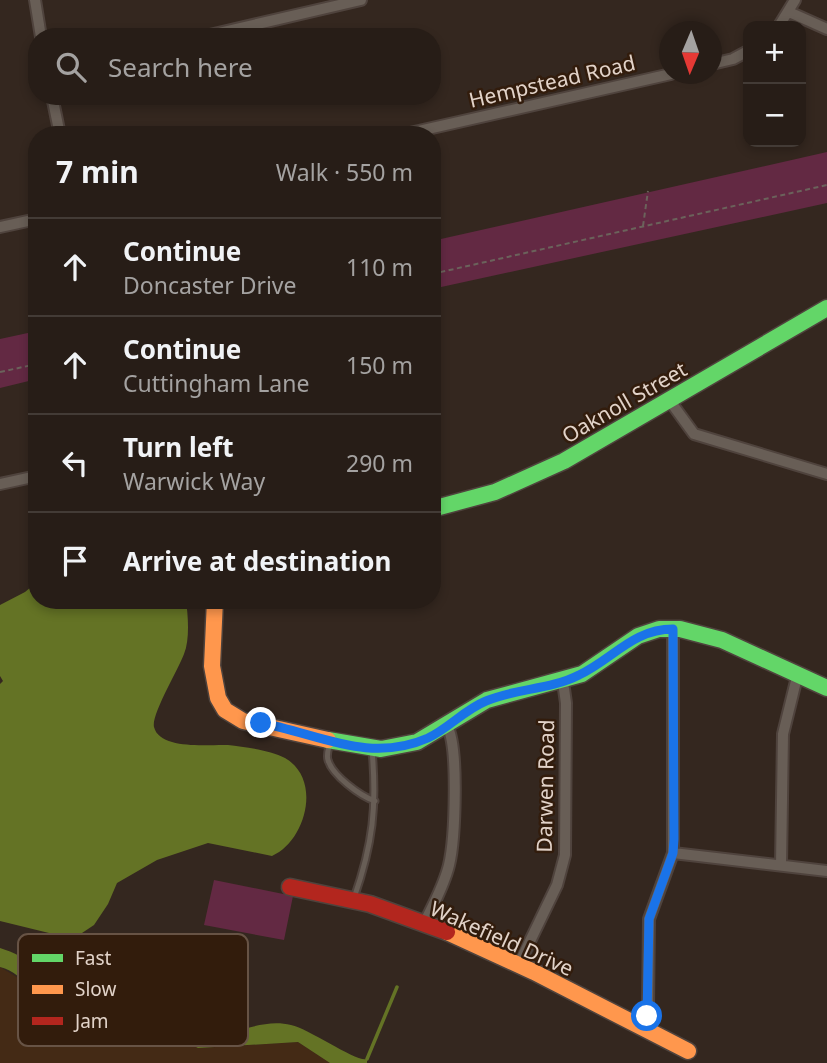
<!DOCTYPE html>
<html lang="en">
<head>
<meta charset="utf-8">
<style>
  body { margin:0; font-family:"Noto Sans",sans-serif; background:#2f2620; color:#f1f3f6 }
  .controls { position:absolute; right:21px; top:21px; display:grid; overflow:hidden; border-radius:14px; box-shadow:0 4px 10px #0003 }
  .controls button { width:63px; height:63px; display:grid; place-items:center; padding:0; border:0; border-bottom:2px solid #433b36; background:#271d17; color:#f1f3f6; font:35px sans-serif }
  .compass { position:absolute; left:659px; top:21px; width:63px; height:63px; border-radius:50%; background:#271d17; box-shadow:0 4px 10px #0003; rotate:182deg }
  .stop { position:absolute; width:21px; height:21px; margin:-16px; border:5px solid #1a73e8; border-radius:50%; background:#fff }
  .stop.end { background:#1a73e8; border-color:#fff; box-shadow:0 2px 7px #0008 }
  .list { margin:0; padding:0; list-style:none }
  h2 { display:flex; justify-content:space-between; align-items:center; height:91px; margin:0; padding:0 28px; font-size:30px }
  h2 small { font-size:23px; font-weight:400; color:#a4a2a1 }
  .list li { display:grid; grid-template-columns:46px 1fr auto; gap:21px; align-items:center; box-sizing:border-box; height:98px; padding:0 28px; border-top:2px solid #433b36 }
  .list b { display:block; font-size:26px; white-space:nowrap }
  .list p { margin:0; font-size:23px; white-space:nowrap; color:#a4a2a1 }
  .list em { font-size:23px; font-style:normal; color:#a4a2a1 }
  .icon { flex:none; width:38px; height:38px; fill:none; stroke:currentColor; stroke-width:2; stroke-linecap:round; stroke-linejoin:round }
  .map { position:relative; flex:none; width:827px; height:1063px; overflow:hidden }
  .search { position:absolute; background:#271d17; box-shadow:0 4px 10px #0003; left:28px; top:28px; width:413px; height:77px; display:flex; align-items:center; gap:18px; box-sizing:border-box; padding:0 24px; border-radius:28px; color:#a4a2a1; font-size:26px }
  .panel { position:absolute; background:#271d17; box-shadow:0 4px 10px #0003; left:28px; top:126px; width:413px; height:483px; border-radius:28px }
  .map>svg:first-child { display:block }
  .built { fill:#442a15 }
  .green { fill:#632943 }
  .water { fill:#647325 }
  .lines { fill:none; stroke-linecap:round; stroke-linejoin:round }
  .stream { stroke:#647325; stroke-width:3.5 }
  .lane-casing { stroke:#4f433d; stroke-width:9 }
  .street-casing { stroke:#4f433d; stroke-width:14 }
  .fast-casing { stroke:#4f433d; stroke-width:19 }
  .slow-casing { stroke:#4f433d; stroke-width:19 }
  .jam-casing { stroke:#4f433d; stroke-width:19 }
  .path { stroke:#6b625b; stroke-width:2; stroke-dasharray:5 3.5; stroke-linecap:butt }
  .lane { stroke:#685e56; stroke-width:5 }
  .street { stroke:#685e56; stroke-width:10 }
  .fast { stroke:#63d668; stroke-width:16 }
  .slow { stroke:#ff974d; stroke-width:16 }
  .jam { stroke:#b3261e; stroke-width:16 }
  .route { stroke:#1a73e8; stroke-width:9 }
  .labels { text-anchor:middle; dominant-baseline:central; stroke-width:5; stroke-linejoin:round; paint-order:stroke }
  .street-label { font-size:21px; fill:#e2d3c9; stroke:#321c0c }
  .key { fill:#321c0c; stroke:#675345; stroke-width:2 }
  .key-label { font-size:19px; fill:#e2d3c9 }
</style>
</head>
<body>
<div class="map">
<svg width="827" height="1063" viewBox="0 0 827 1063">
  <rect width="100%" height="100%" fill="#34271f"/>
  <!-- built -->
  <path class="built" d="M0 967 25 982 43 1005 56 1012 88 1014 109 1009 120 1010 198 1048 298 1042 330 1063H0Z"/>
  <!-- green -->
  <path class="green" d="M827 152V203L432 289V241Z
    M37 331V379L0 388V339Z
    M214 880 293 896 284 940 204 925Z"/>
  <!-- water -->
  <path class="water" d="M37 582V600H186C188 616 190 639 184 654 179 668 151 715 154 727 160 751 211 744 228 745 245 747 270 750 285 758 323 780 305 842 272 856L208 843 157 860 117 883 108 904 94 925 82 933H49L0 921V684L3 681 0 676V605L25 592Z
    M0 948C13 952 28 959 37 969 44 976 47 984 56 987 72 993 83 987 99 988 109 988 120 991 130 994 158 1004 181 1030 212 1032 240 1035 262 1018 291 1025 310 1029 357 1063 367 1059V1063H330L298 1042 198 1048 120 1010C101 1007 68 1020 49 1010 30 1000 28 974 0 967Z"/>
  <g class="lines">
    <!-- stream -->
    <path class="stream" d="M367 1059 397 987"/>
    <!-- lane casing -->
    <g class="lane-casing">
      <path id="lane" d="M330 742C329 748 326 754 328 760 332 775 360 796 375 801
        M354 898C373 844 377 806 372 750"/>
    </g>
    <!-- street casing -->
    <g class="street-casing">
      <path id="street" d="M35 0 41 37
        M789 12 827 29
        M779 26 795 0
        M201 37 361 0
        M712 64 733 59 748 51
        M52 96 60 135
        M401 135 671 74
        M0 227 37 219
        M670 401 694 434 827 474
        M0 484 37 476
        M673 853V629
        M781 865 783 734 797 677
        M424 924C433 905 444 886 449 865 455 840 459 746 447 726
        M518 966 557 885 565 855 566 703 563 682
        M642 1028 648 1007 649 919 673 853 827 871"/>
    </g>
    <!-- fast casing -->
    <g class="fast-casing">
      <path id="fast" d="M432 509 495 492 564 461 827 308
        M328 740 381 749 417 742 487 700 582 674 638 636 659 629H680L722 640 827 688"/>
    </g>
    <!-- slow casing -->
    <g class="slow-casing">
      <path id="slow" d="M215 600 212 666 218 698 225 710 243 721 328 740
        M447 932 534 972 688 1051"/>
    </g>
    <!-- jam casing -->
    <g class="jam-casing">
      <path id="jam" d="M290 887 370 904 447 932"/>
    </g>
    <!-- path -->
    <path class="path" d="M643 226 648 191
      M432 274 827 185
      M0 372 37 364"/>
    <!-- lane -->
    <use href="#lane" class="lane"/>
    <!-- street -->
    <use href="#street" class="street"/>
    <!-- fast -->
    <use href="#fast" class="fast"/>
    <!-- slow -->
    <use href="#slow" class="slow"/>
    <!-- jam -->
    <use href="#jam" class="jam"/>
  </g>
  <g class="lines">
    <!-- route -->
    <path class="route" d="M261 723C319 734 369 764 428 738 449 728 464 710 486 701 516 688 550 690 579 675 613 659 633 629 673 629L674 839 673 853 649 919 647 1016"/>
  </g>
  <g class="labels">
    <!-- street labels -->
    <g class="street-label">
      <text transform="translate(552 81) rotate(-13)">Hempstead Road</text>
      <text transform="translate(624 402) rotate(-30)">Oaknoll Street</text>
      <text transform="translate(545 786) rotate(-89)">Darwen Road</text>
      <text transform="translate(502 938) rotate(24)">Wakefield Drive</text>
    </g>
  </g>
  <!-- legend -->
  <rect x="18" y="934" width="230" height="112" rx="10" class="key"/>
  <rect x="32" y="954" width="31" height="8" fill="#63d668"/>
  <rect x="32" y="985" width="31" height="9" fill="#ff974d"/>
  <rect x="32" y="1017" width="31" height="8" fill="#b3261e"/>
  <g class="key-label">
    <text x="75" y="965">Fast</text>
    <text x="75" y="996">Slow</text>
    <text x="75" y="1028">Jam</text>
  </g>
</svg>
<div class="controls">
<button>+</button>
<button>−</button>
</div>
<svg class="compass" viewBox="-18 -18 36 36"><path d="M0-13l5 13h-10z" fill="#e53935"/><path d="M0 13l5-13h-10z" fill="#a4a2a1"/></svg>
<div class="stop" style="left:647px;top:1016px"></div>
<div class="stop end" style="left:261px;top:723px"></div>
<div class="search"><svg class="icon" aria-label="search" viewBox="0 0 24 24"><circle cx="10" cy="10" r="6"/><path d="M15 15l6 6"/></svg>Search here</div>
<section class="panel">
<h2>7 min<small>Walk · 550 m</small></h2>
<ul class="list">
<li><svg class="icon" aria-label="ahead" viewBox="0 0 24 24"><path d="M12 20V5M6 11l6-6 6 6"/></svg><div><b>Continue</b><p>Doncaster Drive</p></div><em>110 m</em></li>
<li><svg class="icon" aria-label="ahead" viewBox="0 0 24 24"><path d="M12 20V5M6 11l6-6 6 6"/></svg><div><b>Continue</b><p>Cuttingham Lane</p></div><em>150 m</em></li>
<li><svg class="icon" aria-label="left" viewBox="0 0 24 24"><path d="M17 20v-9H6M10 6l-5 5 5 5"/></svg><div><b>Turn left</b><p>Warwick Way</p></div><em>290 m</em></li>
<li><svg class="icon" aria-label="arrive" viewBox="0 0 24 24"><path d="M6 21V4h12l-3 4 3 4H6"/></svg><div><b>Arrive at destination</b></div></li>
</ul>
</section>
</div>
</body>
</html>
